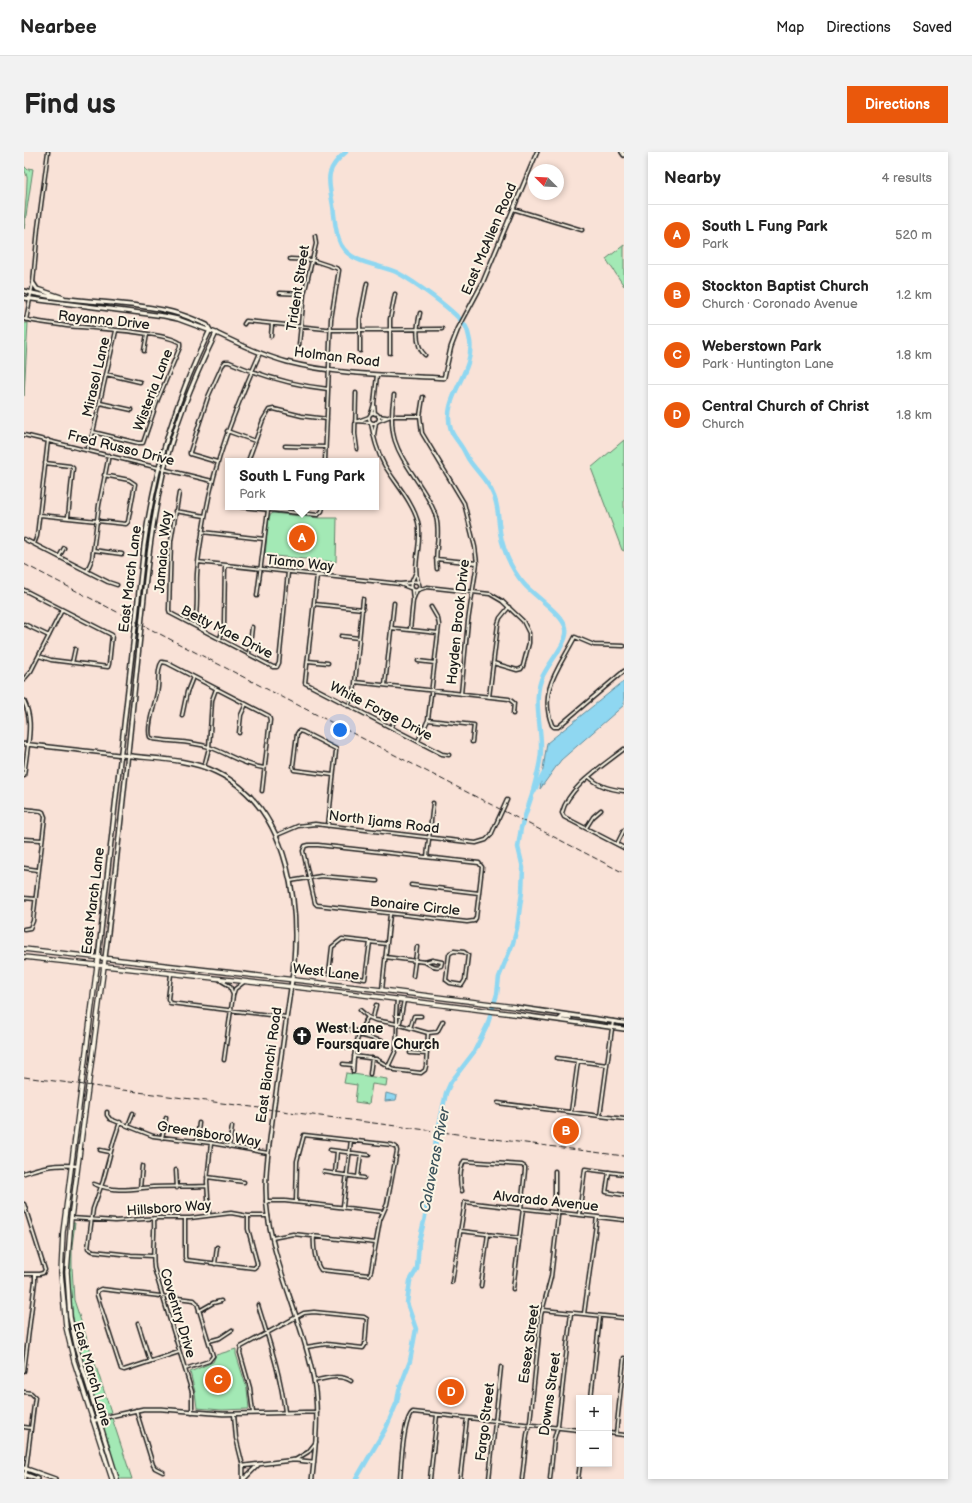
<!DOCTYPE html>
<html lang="en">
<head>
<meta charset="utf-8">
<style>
  body { margin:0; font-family:"Balsamiq Sans",sans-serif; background:#f2f2f2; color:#222 }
  .controls { position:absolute; right:12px; bottom:12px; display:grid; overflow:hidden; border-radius:0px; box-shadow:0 2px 6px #0003 }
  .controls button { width:36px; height:36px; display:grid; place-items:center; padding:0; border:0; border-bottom:1px solid #e0e0e0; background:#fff; color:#222; font:20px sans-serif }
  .compass { position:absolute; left:504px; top:12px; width:36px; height:36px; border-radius:50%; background:#fff; box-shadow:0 2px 6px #0003; rotate:294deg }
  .you { position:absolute; left:316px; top:578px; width:14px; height:14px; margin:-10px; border:3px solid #fff; border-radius:50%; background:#1a73e8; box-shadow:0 0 0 6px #1a73e833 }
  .badge { display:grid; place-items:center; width:26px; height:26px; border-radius:50%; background:#ea580c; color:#fff; font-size:13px; font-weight:700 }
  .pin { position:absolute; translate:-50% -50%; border:2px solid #fff; box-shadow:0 1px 4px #0006 }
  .popup { position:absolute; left:201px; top:306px; width:154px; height:52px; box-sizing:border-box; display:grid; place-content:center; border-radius:0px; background:#fff; filter:drop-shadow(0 1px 3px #0005); font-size:13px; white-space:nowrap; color:#767676 }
  .popup b { font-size:15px; color:#222 }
  .popup::after { content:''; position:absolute; left:50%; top:100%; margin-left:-8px; border:8px solid transparent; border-top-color:#fff }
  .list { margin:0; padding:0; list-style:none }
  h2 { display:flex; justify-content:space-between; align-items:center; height:52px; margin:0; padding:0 16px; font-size:17px }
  h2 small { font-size:13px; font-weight:400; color:#767676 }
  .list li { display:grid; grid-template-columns:26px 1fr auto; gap:12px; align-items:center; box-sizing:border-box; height:60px; padding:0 16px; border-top:1px solid #e0e0e0 }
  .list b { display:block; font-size:15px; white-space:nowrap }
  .list p { margin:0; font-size:13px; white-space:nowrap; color:#767676 }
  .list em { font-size:13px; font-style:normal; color:#767676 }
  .map { position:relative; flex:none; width:600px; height:1327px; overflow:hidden; border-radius:0px }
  header { display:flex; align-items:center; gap:24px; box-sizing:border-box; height:56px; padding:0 20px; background:#fff; border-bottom:1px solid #e0e0e0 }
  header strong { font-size:19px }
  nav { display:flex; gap:22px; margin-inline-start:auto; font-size:14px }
  .intro { display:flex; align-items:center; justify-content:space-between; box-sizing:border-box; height:96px; padding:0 24px }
  h1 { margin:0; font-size:28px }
  .button { padding:10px 18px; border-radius:0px; background:#ea580c; color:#fff; font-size:14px; font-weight:700 }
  main { display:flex; gap:24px; padding:0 24px }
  aside { flex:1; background:#fff; border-radius:0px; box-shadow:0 2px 6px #0003 }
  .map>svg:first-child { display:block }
  .green { fill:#a3e9b5; stroke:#608268 }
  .water { fill:#8fd7f1; stroke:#618c9c }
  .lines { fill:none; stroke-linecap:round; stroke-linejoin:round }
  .river { stroke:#8fd7f1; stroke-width:4.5 }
  .minor-casing { stroke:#1c1c1c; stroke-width:5 }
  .tertiary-casing { stroke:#1c1c1c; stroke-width:5.5 }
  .secondary-casing { stroke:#1c1c1c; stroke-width:6 }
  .primary-casing { stroke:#1c1c1c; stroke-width:6 }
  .minor { stroke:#fcf5e5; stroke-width:2 }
  .tertiary { stroke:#fcf5e5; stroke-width:2.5 }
  .secondary { stroke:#fcf5e5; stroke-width:3 }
  .primary { stroke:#fcf5e5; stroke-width:3.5 }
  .rail { stroke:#1c1c1c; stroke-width:1; stroke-dasharray:6 3; stroke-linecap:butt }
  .labels { text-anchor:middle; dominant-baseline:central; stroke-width:4; stroke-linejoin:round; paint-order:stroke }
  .street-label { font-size:14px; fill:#1c1c1c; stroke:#fcf5e5 }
  .poi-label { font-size:14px; font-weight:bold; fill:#1c1c1c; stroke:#fcf5e5; text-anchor:start }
  .water-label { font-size:15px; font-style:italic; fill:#3e545c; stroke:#fcf5e5 }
</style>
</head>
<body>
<header>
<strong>Nearbee</strong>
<nav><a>Map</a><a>Directions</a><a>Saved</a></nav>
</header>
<div class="intro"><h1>Find us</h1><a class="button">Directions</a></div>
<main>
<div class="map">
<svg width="600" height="1327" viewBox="0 0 600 1327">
  <rect width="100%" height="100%" fill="#f9e2d7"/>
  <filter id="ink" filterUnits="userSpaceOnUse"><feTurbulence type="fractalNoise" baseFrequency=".025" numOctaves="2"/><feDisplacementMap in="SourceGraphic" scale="8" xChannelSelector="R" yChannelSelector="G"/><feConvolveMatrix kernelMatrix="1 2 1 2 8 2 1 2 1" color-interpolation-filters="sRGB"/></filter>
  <g filter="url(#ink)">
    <!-- green -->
    <path class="green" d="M0 14 5 19V16L9 17 0 77C0 61 3 45 3 29 4 23 0 20 0 14Z
      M600 93V134L582 107Z
      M0 171H4L0 244Z
      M600 288V399L598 398 567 316Z
      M249 361 295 366H313L312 410 241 403 245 364Z
      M322 921 363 927 362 934 348 932 345 952 331 950 333 933 320 931Z
      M49 1071H51L48 1094V1115L50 1148 87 1260 78 1263 75 1261C67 1238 59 1214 54 1190 44 1151 44 1111 49 1071Z
      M212 1197V1202L223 1237 225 1257 198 1258 173 1256 171 1240 166 1220 189 1210 192 1203Z
      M88 1266 108 1327H95L78 1272 80 1269Z"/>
    <!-- water -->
    <path class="water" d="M600 529V553L537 608 516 637 523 591Z
      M362 941 373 944 372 948 361 949Z"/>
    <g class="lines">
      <!-- river -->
      <path class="river" d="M322 0C303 16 303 24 308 48 311 62 310 80 317 93 328 112 354 112 372 120 388 128 433 160 442 175 444 179 445 185 446 189 451 221 416 246 427 278 429 284 434 289 437 294 440 298 442 303 445 308 453 320 464 329 469 342 474 352 474 362 475 372 477 394 486 416 500 432 510 444 540 463 542 477 545 491 522 513 517 528 509 551 518 575 517 598 517 612 511 629 508 643
        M332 1327 362 1276 373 1250 375 1238 386 1209 392 1177 383 1151 386 1129 393 1117 395 1090 401 1065 412 988 422 941 427 930 450 900 463 874 473 842 475 825 489 791 493 776 498 740 499 716 494 695 497 676 508 643 520 621"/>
      <!-- minor casing -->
      <g class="minor-casing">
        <path id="minor" d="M489 57 558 78
          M266 107 288 108 312 116 315 118 307 167 301 309
          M256 141 280 142
          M396 161C393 174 390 193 401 203
          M0 167C14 170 29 172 43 174 65 176 143 180 156 191V195L134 247 119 291H114L69 280
          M2 168 9 131 14 76 24 0
          M220 172 222 169 312 178 418 177
          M247 184 248 172
          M275 193 280 142 292 92 291 84
          M120 199 123 182
          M336 199V167L343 131
          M366 201V167L371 142
          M82 222 116 230
          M332 241 331 282 333 297
          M370 243C363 286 373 298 395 332 402 343 409 353 412 365 417 383 410 400 413 417
          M399 245 396 264 398 281 440 351 451 395 453 411 444 469 437 542
          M76 251 108 258
          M345 266a5 5 0 1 1 10 0a5 5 0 1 1-10 0Z
          M347 262 350 252
          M351 262 350 252 353 223
          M354 264 362 265
          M331 269 346 270
          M334 269 345 265
          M354 269 367 264H396
          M347 271C350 286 353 300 361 314 372 332 388 349 394 370 399 390 388 411 394 430
          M203 279 231 289
          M0 283 188 329
          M350 283 352 270
          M261 294 301 295
          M63 298 69 280 92 179
          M224 309 239 268 245 258 250 257 278 264 303 267
          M193 310 166 302V300L184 245 198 214 201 210H205C237 224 269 233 304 237
          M21 311 46 314 49 316 44 365
          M155 341 147 389 145 458 146 461 249 515H253L255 511 264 420
          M217 355 294 363 298 359 299 355
          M151 359 181 364
          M16 363 102 372 104 370 111 332 105 328 80 323
          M178 380 240 387
          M0 387 84 430 93 433
          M10 392 13 384 24 288
          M69 398 98 402
          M35 405 40 396
          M412 407 453 411
          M174 410 376 432 387 431
          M63 419 68 407 75 353 85 303
          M293 423 281 531 418 602 425 603
          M388 429 392 420
          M386.5 434a4.5 4.5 0 1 1 9 0a4.5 4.5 0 1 1-9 0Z
          M376 432 386 436
          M0 438 88 483 85 512 84 515 27 508 15 504
          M388 438 389 448
          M394 438 403 435 466 442 478 449 499 469 505 481V491L499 514 497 517 493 518 469 511
          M233 444 244 358
          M290 452 339 457
          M0 472 25 484
          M170 473C175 458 172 438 173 422 174 405 177 388 180 371 190 309 211 258 236 201
          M367 476 414 481
          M386 478 389 448 393 438
          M317 484 335 486
          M196 487 200 472 201 413
          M600 494 570 493 551 485C536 515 514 538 528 573L530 575H534L600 519
          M225 502 228 475
          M284 509 304 511
          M394 509 411 511
          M48 511 51 497
          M0 527 7 519 38 458
          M331 530 485 547 490 551 489 562
          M361 533 370 451
          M465 545 474 472 476 466 485 455
          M324 554 330 542 339 447
          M158 564 163 540 169 525
          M404 568 450 573 448 590
          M367 575 372 566
          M215 581 217 563 222 552
          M394 589 404 568 415 473 414 467 407 455
          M600 597C580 613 544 635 538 661L540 665 600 696
          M180 615 185 596 188 548 192 537
          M0 624 4 593
          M565 625C576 635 586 637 600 639
          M238 639 246 568 245 564 143 511 138 510C133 516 135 527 134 535 133 548 122 573 126 585L129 587C148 590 167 589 185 595 205 602 219 613 240 616
          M0 657 17 659 19 660 21 665 9 769 6 776 0 777
          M304 674 312 599V597L279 580 275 579 273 582 269 614 270 618 309 623
          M562 676 569 665 577 658
          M253 683 274 674 291 672 452 691 462 688 467 683 483 648
          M0 687 18 688
          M593 692 600 678
          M285 693H294L455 711 458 715 452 766 450 769 443 770 293 753 291 751 279 699 281 694Z
          M403 705 409 651
          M0 716 14 718
          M266 729 297 724 353 729
          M387 733 455 741
          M0 746 11 747
          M346 790 341 827 305 821 308 795 318 787 363 792
          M430 799 440 800 444 803 441 828 438 833 426 831 422 828 425 803 426 801Z
          M361 805 401 810 408 808 418 810 417 814C411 816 406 813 401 810
          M147 822 144 847 146 851 262 865
          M389 824 393 795
          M196 828 206 834 209 843 211 837 220 830
          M358 838 366 762
          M373 847 372 863 373 864H377L380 848
          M336 858 344 865 351 868 373 872 404 881 413 880 419 869
          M349 866 352 853
          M373 872 376 870 377 865
          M386 876 390 864H397
          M324 877 336 880
          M335 883 358 889
          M322 895 331 896
          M386 901 403 902
          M330 904 352 907 371 918 397 921 401 918 402 914 404 881
          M533 906 583 913
          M200 908 209 843
          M319 912 329 913
          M364 915 372 898 373 879V864
          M329 920C330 901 332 881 344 865
          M346 922 348 906
          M474 951 600 967
          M83 960V963L86 967 129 984 187 991 244 1001
          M547 960 554 909
          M576 964 589 869
          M96 970 90 988 79 1029 69 1057 64 1096 69 1099 107 1103 129 1104
          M104 974 109 961
          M138 986 142 966
          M173 989 175 971
          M205 995 208 975
          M76 998 86 1000
          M306 998 345 1003
          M152 1018 153 1036
          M300 1020 340 1026
          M585 1020 582 1040 600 1043
          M311 1022 313 999
          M183 1025 220 1030
          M334 1025 337 1002
          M70 1032C92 1041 107 1037 129 1035 147 1034 165 1035 183 1034
          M116 1036 118 1014
          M438 1039C435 1031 436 1016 440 1009L498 1013 501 1015V1018L497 1057
          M242 1049H261L359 1060
          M272 1050 273 1009 280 983 368 993 372 995 373 999 363 1052 356 1068 347 1119 345 1123 297 1118C291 1111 289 1093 290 1083
          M0 1052 21 1118 19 1121 15 1122H0
          M319 1054 327 988
          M555 1062 561 1017 600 1022
          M185 1063 183 1029 187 991
          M47 1066 91 1069 134 1066H166L207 1061 224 1064H244
          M130 1066C131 1083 128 1100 130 1116L168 1240V1260
          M161 1066V1105L162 1108 230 1116 233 1113V1111L224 1077V1064
          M437 1079 495 1086
          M248 1086 269 1082 352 1091
          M191 1112 193 1095
          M428 1130 441 1050 600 1068
          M457 1134 464 1082
          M489 1137 499 1057
          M234 1153C245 1189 257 1223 261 1260
          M519 1158 600 1166
          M175 1159 189 1151 197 1149
          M560 1162 573 1065
          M114 1171 126 1209
          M185 1189 196 1186 208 1178
          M155 1200 100 1218 97 1217 73 1143V1139L77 1137 170 1148 173 1151 189 1204 185 1209 161 1217
          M0 1219 11 1129V1123
          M290 1229C302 1226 316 1222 327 1229
          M0 1240 7 1241 11 1245 2 1317
          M567 1246 576 1164
          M112 1258 129 1313 131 1316 139 1320
          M229 1261 226 1236 216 1201 217 1195 280 1161 290 1160 340 1165 343 1167 341 1193 339 1196 302 1192 282 1195
          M210 1262 212 1286 219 1314
          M0 1275 7 1276
          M585 1281 600 1283
          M592 1282 600 1206
          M271 1308 284 1300 292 1290
          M376 1327C377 1314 379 1266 389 1260L555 1278
          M406 1327 413 1263
          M436 1327 443 1266
          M465 1327 477 1215
          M498 1327 503 1283 506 1270 517 1163 527 1125 534 1064V1056L531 1047V1019
          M526 1327 530 1287 534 1273 547 1161
          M554 1327 556 1312"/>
      </g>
      <!-- tertiary casing -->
      <g class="tertiary-casing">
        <path id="tertiary" d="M192 181C215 192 238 203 263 210 313 223 368 223 420 226L427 195 434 177 458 132 513 0
          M0 549C7 564 6 577 4 593
          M0 592 97 603
          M267 835C261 874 256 914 250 954 246 991 238 1028 244 1065 252 1118 277 1167 288 1219 296 1255 292 1291 288 1327
          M0 1021C20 1014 32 1012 53 1014
          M69 1269 87 1264 119 1257H137L199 1262 293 1260
          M1 1327 2 1317
          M219 1327V1314L270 1308 290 1310
          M220 1327 235 1312"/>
      </g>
      <!-- secondary casing -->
      <g class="secondary-casing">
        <path id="secondary" d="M598 0 600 3
          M9 131 13 137 40 146
          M0 139C49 152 100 148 148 160 160 163 172 168 183 173L186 178
          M0 146 140 164 154 167 192 181C170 226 150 273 139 322 123 391 119 462 111 532 102 623 92 715 81 806
          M97 603C129 607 163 606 192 620 269 656 278 762 267 835
          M74 806 120 394C131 315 151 249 186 178
          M491 855 600 871
          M490 862 600 877
          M535 868 538 865 546 866
          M0 1316 31 1327
          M0 1322 13 1327"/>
      </g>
      <!-- primary casing -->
      <g class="primary-casing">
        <path id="primary" d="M0 797 358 838 491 855
          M0 805 324 841 490 862
          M74 806 39 1080 37 1121 42 1175 50 1209 88 1327
          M81 806 47 1066 43 1120 46 1165 53 1197 93 1327"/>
      </g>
      <!-- minor -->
      <use href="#minor" class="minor"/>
      <!-- tertiary -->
      <use href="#tertiary" class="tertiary"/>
      <!-- secondary -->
      <use href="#secondary" class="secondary"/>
      <!-- primary -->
      <use href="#primary" class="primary"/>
      <!-- rail -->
      <path class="rail" d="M0 412 600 721
        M0 925 600 1004"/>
    </g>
  </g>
  <!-- icons -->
  <defs>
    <g id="church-disc" transform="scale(1)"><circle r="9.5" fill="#1c1c1c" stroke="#fcf5e5"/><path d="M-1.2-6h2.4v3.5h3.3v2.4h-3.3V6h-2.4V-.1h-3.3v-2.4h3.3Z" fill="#fff"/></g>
  </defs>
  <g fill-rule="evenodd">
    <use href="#church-disc" x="278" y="884"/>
  </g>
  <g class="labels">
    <!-- street labels -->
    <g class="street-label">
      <text transform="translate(465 87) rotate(-67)">East McAllen Road</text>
      <text transform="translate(274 136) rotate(-81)">Trident Street</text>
      <text transform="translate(80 168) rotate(6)">Rayanna Drive</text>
      <text transform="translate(313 205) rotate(7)">Holman Road</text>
      <text transform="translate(72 225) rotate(-77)">Mirasol Lane</text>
      <text transform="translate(129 238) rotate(-69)">Wisteria Lane</text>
      <text transform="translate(97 296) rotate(14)">Fred Russo Drive</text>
      <text transform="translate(139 400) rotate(-85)">Jamaica Way</text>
      <text transform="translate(276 411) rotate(6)">Tiamo Way</text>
      <text transform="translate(106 427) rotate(-83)">East March Lane</text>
      <text transform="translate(434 470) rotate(-84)">Hayden Brook Drive</text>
      <text transform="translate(203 480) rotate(27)">Betty Mae Drive</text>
      <text transform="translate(357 559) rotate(27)">White Forge Drive</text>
      <text transform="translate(360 670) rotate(7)">North Ijams Road</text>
      <text transform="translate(69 749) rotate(-83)">East March Lane</text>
      <text transform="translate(391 754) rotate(6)">Bonaire Circle</text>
      <text transform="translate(302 820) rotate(6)">West Lane</text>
      <text transform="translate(245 913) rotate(-82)">East Bianchi Road</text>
      <text transform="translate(185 982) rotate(9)">Greensboro Way</text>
      <text transform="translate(522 1049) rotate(6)">Alvarado Avenue</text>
      <text transform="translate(145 1056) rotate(-4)">Hillsboro Way</text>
      <text transform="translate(154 1161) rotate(73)">Coventry Drive</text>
      <text transform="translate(505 1192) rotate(-82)">Essex Street</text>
      <text transform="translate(68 1222) rotate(74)">East March Lane</text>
      <text transform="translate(526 1242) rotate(-82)">Downs Street</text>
      <text transform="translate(461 1270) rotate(-83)">Fargo Street</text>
    </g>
    <!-- poi labels -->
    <g class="poi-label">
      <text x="292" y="876">West Lane<tspan x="292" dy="16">Foursquare Church</tspan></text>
    </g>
    <!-- water labels -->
    <g class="water-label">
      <text transform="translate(411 1008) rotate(-79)">Calaveras River</text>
    </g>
  </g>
</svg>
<div class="controls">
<button>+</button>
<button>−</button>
</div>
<svg class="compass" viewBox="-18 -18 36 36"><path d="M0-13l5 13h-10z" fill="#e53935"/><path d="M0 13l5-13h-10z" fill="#767676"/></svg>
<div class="you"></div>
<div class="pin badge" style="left:278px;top:386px">A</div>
<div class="popup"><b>South L Fung Park</b>Park</div>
<div class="pin badge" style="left:542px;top:979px">B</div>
<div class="pin badge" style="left:194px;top:1228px">C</div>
<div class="pin badge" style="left:427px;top:1240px">D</div>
</div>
<aside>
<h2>Nearby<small>4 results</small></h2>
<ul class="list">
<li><span class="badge">A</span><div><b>South L Fung Park</b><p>Park</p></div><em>520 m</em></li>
<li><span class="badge">B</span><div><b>Stockton Baptist Church</b><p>Church · Coronado Avenue</p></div><em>1.2 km</em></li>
<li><span class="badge">C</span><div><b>Weberstown Park</b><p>Park · Huntington Lane</p></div><em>1.8 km</em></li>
<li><span class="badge">D</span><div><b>Central Church of Christ</b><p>Church</p></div><em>1.8 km</em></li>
</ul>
</aside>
</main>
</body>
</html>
